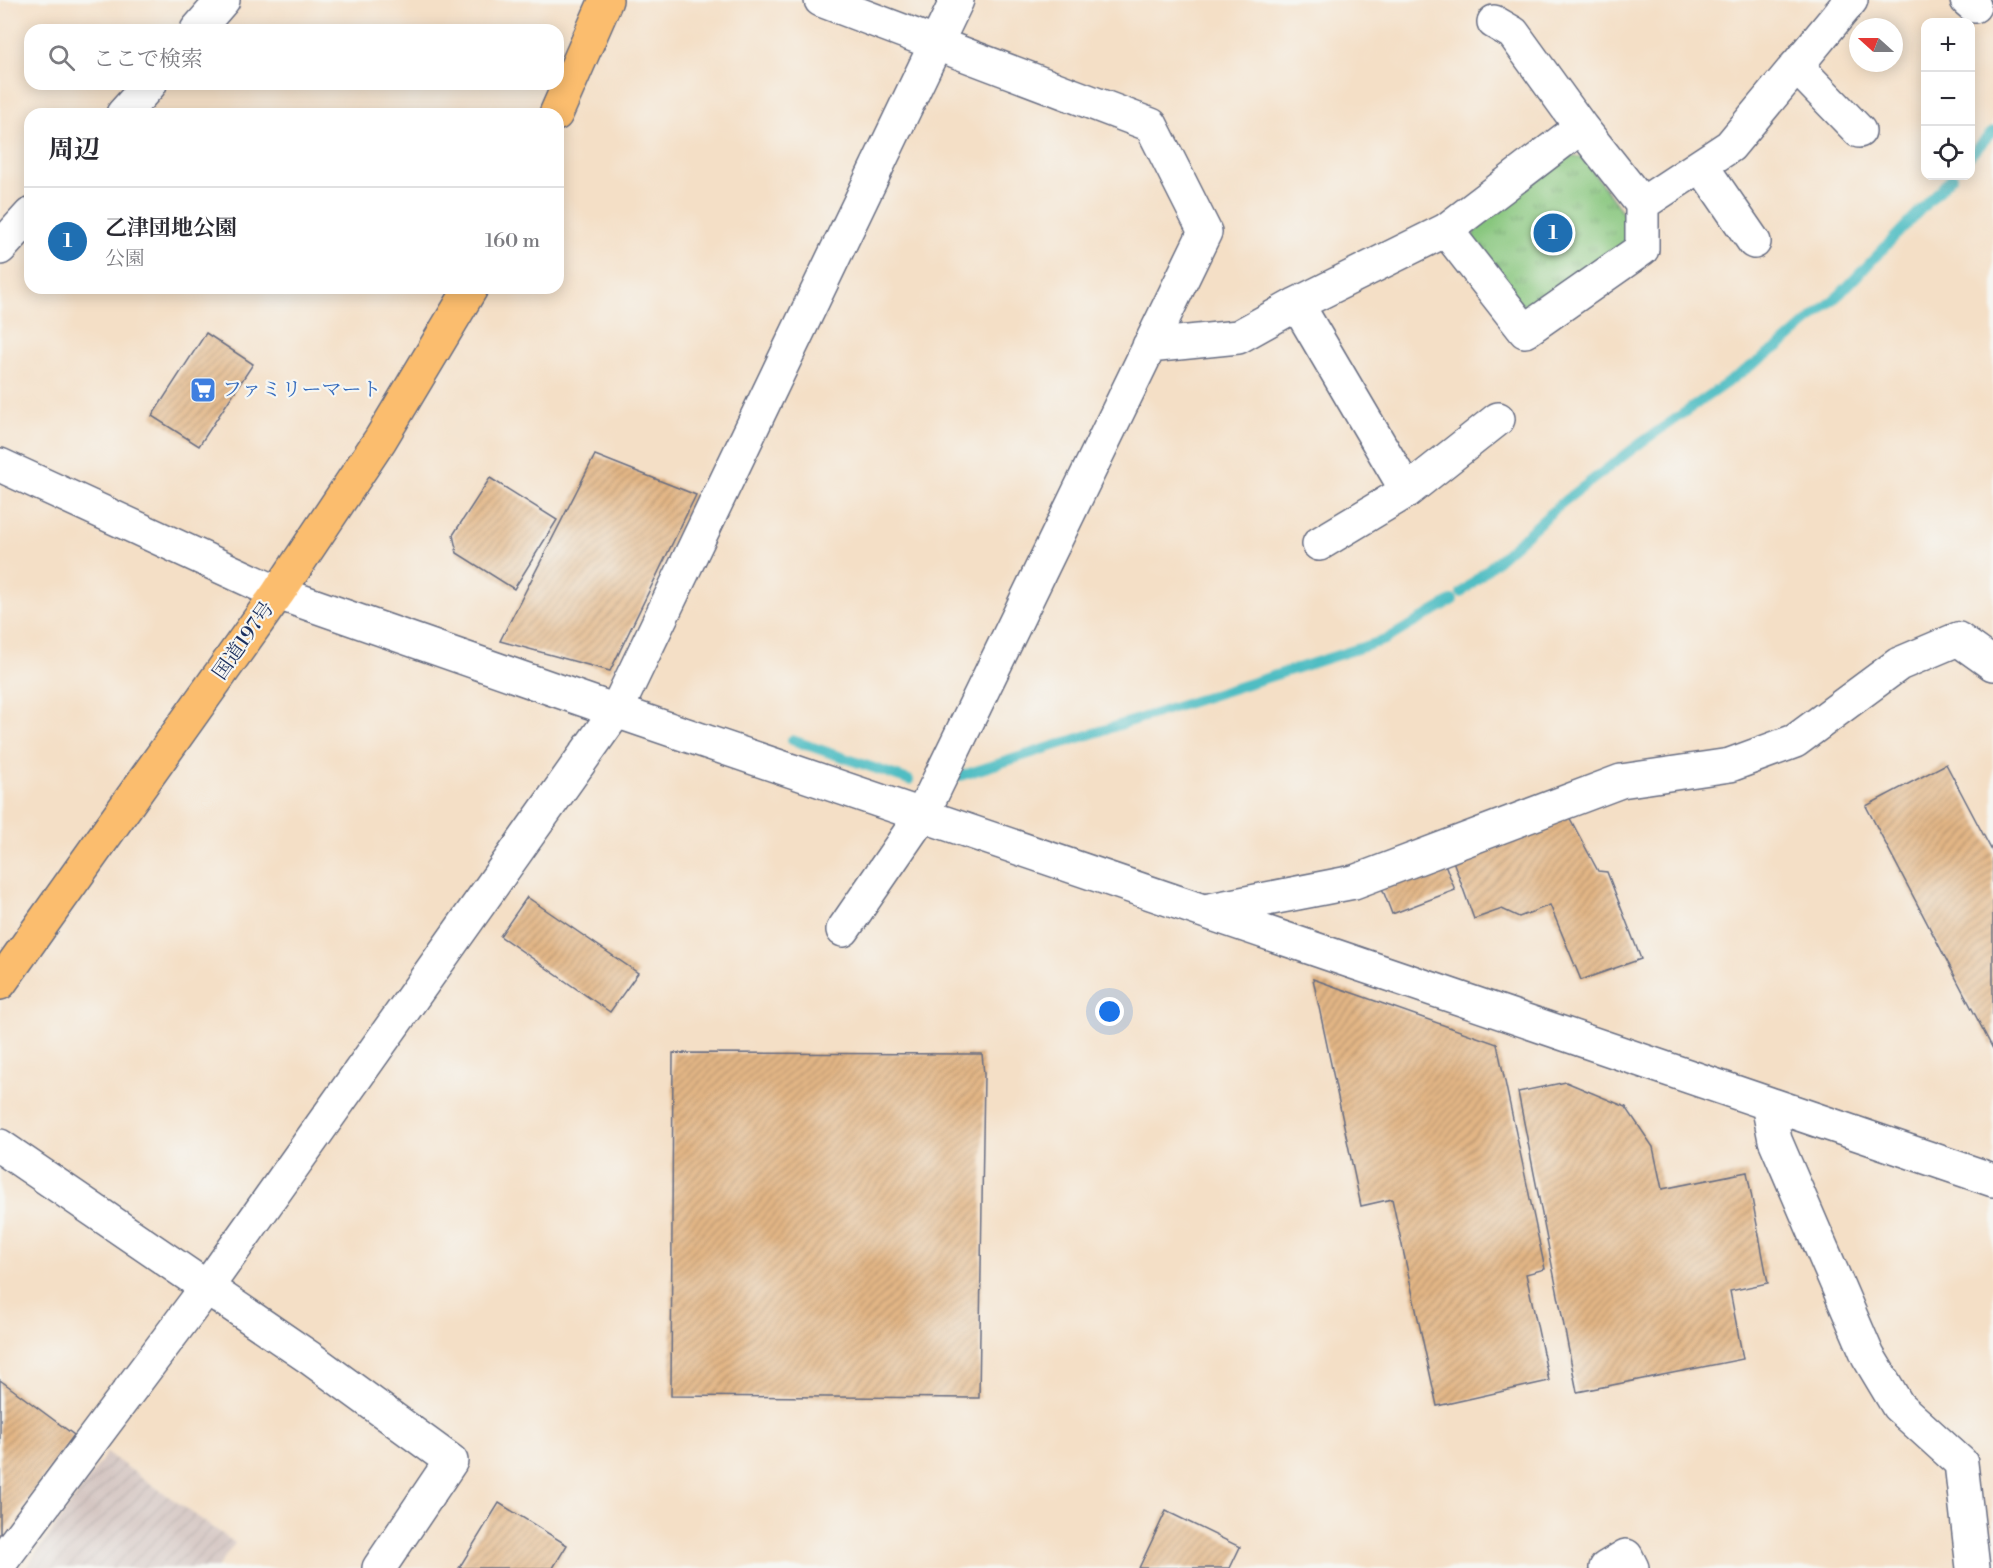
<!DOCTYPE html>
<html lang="ja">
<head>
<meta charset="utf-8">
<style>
  body { margin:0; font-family:"Libre Bodoni","Noto Serif JP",serif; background:#f2f2f3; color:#2b2b33 }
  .controls { position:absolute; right:18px; top:18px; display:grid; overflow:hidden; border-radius:12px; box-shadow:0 3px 15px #0003 }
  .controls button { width:54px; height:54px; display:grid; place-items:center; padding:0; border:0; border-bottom:2px solid #e1e1e2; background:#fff; color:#2b2b33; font:30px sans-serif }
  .compass { position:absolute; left:1849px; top:18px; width:54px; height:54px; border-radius:50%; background:#fff; box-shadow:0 3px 15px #0003; rotate:291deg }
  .you { position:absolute; left:1110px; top:1012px; width:21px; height:21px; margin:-15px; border:4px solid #fff; border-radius:50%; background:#1a73e8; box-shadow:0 0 0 9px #1a73e833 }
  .badge { display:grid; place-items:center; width:39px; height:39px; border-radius:50%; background:#1f6fb2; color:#fff; font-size:20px; font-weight:700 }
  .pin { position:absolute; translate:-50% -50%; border:3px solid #fff; box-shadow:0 2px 6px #0006 }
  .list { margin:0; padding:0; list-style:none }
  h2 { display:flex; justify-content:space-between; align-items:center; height:78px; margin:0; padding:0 24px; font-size:26px }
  h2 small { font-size:20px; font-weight:400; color:#7c7c81 }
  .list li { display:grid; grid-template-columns:39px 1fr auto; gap:18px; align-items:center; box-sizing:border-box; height:108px; padding:0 24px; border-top:2px solid #e1e1e2 }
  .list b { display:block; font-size:22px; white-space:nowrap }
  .list p { margin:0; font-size:20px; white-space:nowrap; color:#7c7c81 }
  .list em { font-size:20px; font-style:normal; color:#7c7c81 }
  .icon { flex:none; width:33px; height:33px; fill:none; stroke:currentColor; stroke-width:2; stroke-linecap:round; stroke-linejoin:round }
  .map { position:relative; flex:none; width:1993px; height:1568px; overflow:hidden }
  .search { position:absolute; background:#fff; box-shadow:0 3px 15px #0003; left:24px; top:24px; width:540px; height:66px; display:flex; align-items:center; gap:15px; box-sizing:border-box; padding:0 21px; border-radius:18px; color:#7c7c81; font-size:22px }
  .panel { position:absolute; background:#fff; box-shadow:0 3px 15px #0003; left:24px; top:108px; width:540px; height:186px; border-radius:18px }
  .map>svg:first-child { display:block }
  .industrial { fill:url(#industrial-furrows) }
  .park { fill:url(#park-tufts); stroke:#517a6e; stroke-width:1.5 }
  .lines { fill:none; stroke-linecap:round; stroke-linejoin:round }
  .stream { stroke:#4fbdc3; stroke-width:10 }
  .building { fill:url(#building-hatch) }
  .minor-casing { stroke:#676d82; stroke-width:36 }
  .highway-casing { stroke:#676d82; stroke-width:36 }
  .minor { stroke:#fff; stroke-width:33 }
  .highway { stroke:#fbbd6e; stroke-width:33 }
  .labels { text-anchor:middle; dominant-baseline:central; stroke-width:4.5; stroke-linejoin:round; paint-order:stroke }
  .shop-label { font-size:20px; fill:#366cbe; stroke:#f6f6f2; text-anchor:start }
  .street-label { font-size:20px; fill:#1b2f5e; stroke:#f6f6f2 }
</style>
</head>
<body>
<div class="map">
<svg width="1993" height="1568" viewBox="0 0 1993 1568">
  <defs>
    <pattern id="industrial-furrows" width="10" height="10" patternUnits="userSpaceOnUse" patternTransform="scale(1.5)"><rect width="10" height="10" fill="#d0c0bc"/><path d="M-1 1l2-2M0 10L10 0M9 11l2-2" fill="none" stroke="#b2a5a4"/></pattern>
    <pattern id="park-tufts" width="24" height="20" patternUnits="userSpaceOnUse" patternTransform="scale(1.5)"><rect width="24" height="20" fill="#87c67d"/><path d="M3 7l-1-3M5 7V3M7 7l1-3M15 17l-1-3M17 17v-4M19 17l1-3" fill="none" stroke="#6ea16a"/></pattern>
    <pattern id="building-hatch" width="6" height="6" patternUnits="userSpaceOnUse" patternTransform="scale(1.5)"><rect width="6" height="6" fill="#e3b685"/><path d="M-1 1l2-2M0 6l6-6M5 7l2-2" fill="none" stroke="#b79470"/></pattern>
  </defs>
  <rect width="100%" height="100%" fill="#f6f6f2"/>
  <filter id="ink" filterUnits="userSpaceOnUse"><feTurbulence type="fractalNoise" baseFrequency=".0167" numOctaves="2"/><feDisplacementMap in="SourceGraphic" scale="12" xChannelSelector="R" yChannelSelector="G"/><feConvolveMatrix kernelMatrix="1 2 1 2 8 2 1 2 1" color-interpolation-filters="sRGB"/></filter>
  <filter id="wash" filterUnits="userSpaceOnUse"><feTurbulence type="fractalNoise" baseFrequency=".008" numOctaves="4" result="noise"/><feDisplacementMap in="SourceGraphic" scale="24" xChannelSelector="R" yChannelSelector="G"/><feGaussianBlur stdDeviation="1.35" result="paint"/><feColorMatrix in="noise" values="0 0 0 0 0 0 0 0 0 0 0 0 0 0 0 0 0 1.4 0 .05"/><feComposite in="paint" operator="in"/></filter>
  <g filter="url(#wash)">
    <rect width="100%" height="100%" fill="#f4dfc6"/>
    <!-- industrial -->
    <path class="industrial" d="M107 1453 235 1543 217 1568H26Z"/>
    <!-- park -->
    <path class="park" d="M1566 156 1582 157 1631 224V241L1535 309 1520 304 1472 241 1476 225Z"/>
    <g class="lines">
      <!-- stream -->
      <path class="stream" d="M1970 156 1993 131
        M1461 593 1562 503 1642 442 1784 343 1840 294 1953 176
        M792 740 909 780
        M960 776 1385 640 1453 600"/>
    </g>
    <g id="blocks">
      <!-- building -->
      <path class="building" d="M206 333 253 364 199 446 152 416Z
        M595 455 696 495 610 671 500 641Z
        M490 478 557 520 514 589 457 553 453 535Z
        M1946 764 1993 853V1049L1866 806Z
        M1566 811 1598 871 1607 872 1641 959 1581 980 1550 905 1519 917 1502 909 1474 919 1452 858Z
        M1445 864 1455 890 1392 914 1382 888Z
        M527 897 638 973 610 1012 500 936Z
        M1313 979 1497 1044 1545 1269 1526 1274 1549 1381 1437 1406 1392 1199 1361 1206Z
        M673 1053 982 1054 984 1074 979 1398 671 1396Z
        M1566 1082 1626 1107 1653 1147 1662 1189 1747 1172 1768 1283 1730 1291 1743 1359 1577 1392 1518 1092Z
        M0 1380 74 1435 0 1536Z
        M499 1503 567 1545 553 1568H459Z
        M1166 1511 1240 1547 1230 1568H1139Z"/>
    </g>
  </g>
  <g filter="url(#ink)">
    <use href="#blocks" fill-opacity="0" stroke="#676d82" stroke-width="1.5"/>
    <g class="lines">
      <!-- minor casing -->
      <g class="minor-casing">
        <path id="minor" d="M821 0 1151 125 1205 232 922 815 843 930
          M1967 0 1974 6
          M1494 22 1513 33 1581 127
          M197 30 223 0
          M1796 66 1859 131
          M123 114 150 84
          M1701 165 1754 242
          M1446 230 1525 331 1642 249V204
          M0 248 30 215
          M1297 304 1407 491
          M1149 346 1238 337 1297 304 1446 230 1581 127 1642 204 1730 146 1851 0
          M0 465 278 593 616 711 1993 1180
          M1319 544 1407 491 1498 419
          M1205 911 1354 882 1621 781 1730 765 1795 741 1899 664 1958 639 1993 664
          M1768 1104 1775 1140 1868 1356 1898 1406 1961 1463 1973 1568
          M0 1146 310 1358 451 1461 379 1568
          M0 1563 207 1287 616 711 957 0
          M1606 1568 1626 1556 1632 1568"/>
      </g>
      <!-- highway casing -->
      <g class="highway-casing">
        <path id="highway" d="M556 114 606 0
          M0 983 278 593 380 440 471 288"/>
      </g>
      <!-- minor -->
      <use href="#minor" class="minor"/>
      <!-- highway -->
      <use href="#highway" class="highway"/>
    </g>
  </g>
  <!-- icons -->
  <defs>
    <g id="supermarket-square" transform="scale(1.35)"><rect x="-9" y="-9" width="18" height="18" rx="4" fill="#3f7fe0" stroke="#f6f6f2"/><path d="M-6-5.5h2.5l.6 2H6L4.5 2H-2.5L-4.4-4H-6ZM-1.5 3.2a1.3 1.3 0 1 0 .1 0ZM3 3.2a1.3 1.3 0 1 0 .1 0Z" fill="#fff"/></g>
  </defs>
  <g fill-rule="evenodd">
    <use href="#supermarket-square" x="203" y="390"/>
  </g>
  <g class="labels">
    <!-- shop labels -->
    <g class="shop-label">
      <text x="222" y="390">ファミリーマート</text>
    </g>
    <!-- street labels -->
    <g class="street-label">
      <text transform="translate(244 641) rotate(-55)">国道197号</text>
    </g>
  </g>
</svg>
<div class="controls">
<button>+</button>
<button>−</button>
<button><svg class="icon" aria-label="locate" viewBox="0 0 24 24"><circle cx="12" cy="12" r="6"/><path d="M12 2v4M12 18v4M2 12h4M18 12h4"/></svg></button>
</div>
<svg class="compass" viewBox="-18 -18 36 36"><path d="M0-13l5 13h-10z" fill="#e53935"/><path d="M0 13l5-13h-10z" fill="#7c7c81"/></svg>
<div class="you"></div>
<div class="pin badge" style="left:1553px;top:233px">1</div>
<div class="search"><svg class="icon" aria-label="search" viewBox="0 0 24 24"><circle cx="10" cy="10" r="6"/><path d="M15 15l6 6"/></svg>ここで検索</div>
<section class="panel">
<h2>周辺<small></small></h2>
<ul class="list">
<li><span class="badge">1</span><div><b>乙津団地公園</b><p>公園</p></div><em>160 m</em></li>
</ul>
</section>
</div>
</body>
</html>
